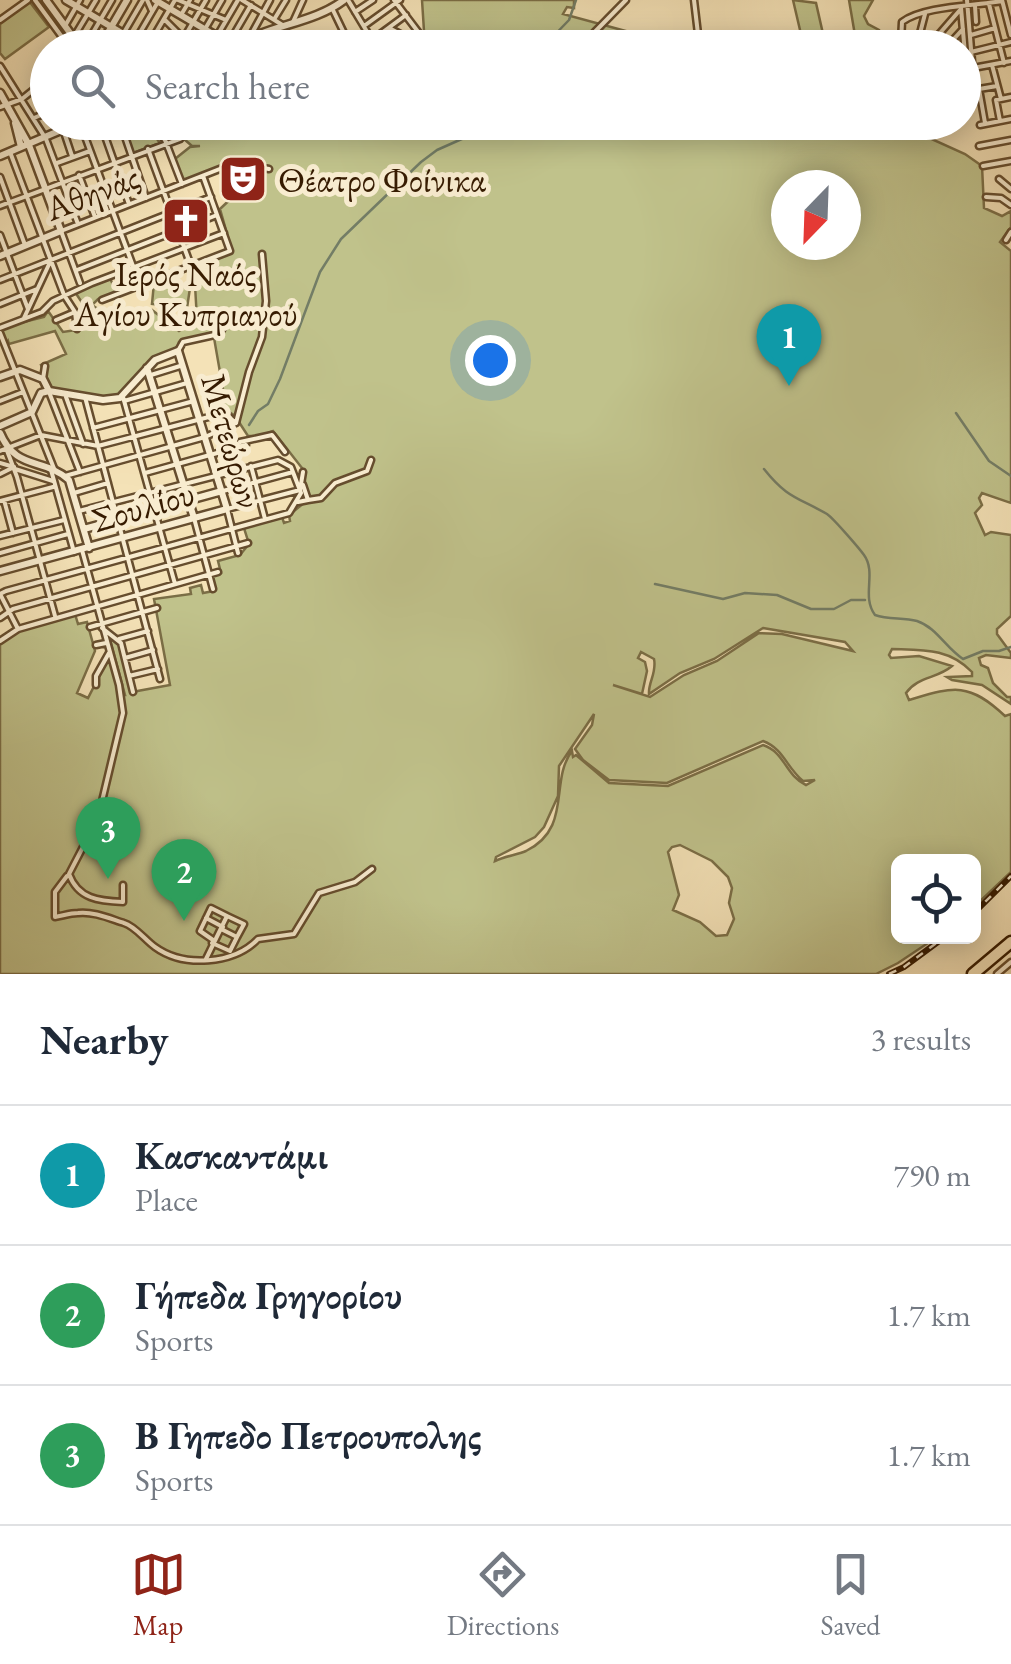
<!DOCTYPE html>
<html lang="en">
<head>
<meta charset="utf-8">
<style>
  body { margin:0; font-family:"EB Garamond",serif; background:#f6f6f7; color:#1f2937 }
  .controls { position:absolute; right:30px; bottom:30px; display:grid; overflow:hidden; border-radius:15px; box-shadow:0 5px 25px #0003 }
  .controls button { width:90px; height:90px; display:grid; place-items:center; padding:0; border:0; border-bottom:2px solid #e0e1e3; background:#fff; color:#1f2937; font:50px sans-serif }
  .compass { position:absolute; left:771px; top:170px; width:90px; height:90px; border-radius:50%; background:#fff; box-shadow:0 5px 25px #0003; rotate:203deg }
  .you { position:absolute; left:490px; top:360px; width:35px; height:35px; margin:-25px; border:8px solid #fff; border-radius:50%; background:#1a73e8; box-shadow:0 0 0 15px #1a73e833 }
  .badge { display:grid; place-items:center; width:65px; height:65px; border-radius:50%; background:#8f2418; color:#fff; font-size:32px; font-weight:700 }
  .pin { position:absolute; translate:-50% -82px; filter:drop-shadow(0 2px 5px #0008) }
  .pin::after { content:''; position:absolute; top:52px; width:35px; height:30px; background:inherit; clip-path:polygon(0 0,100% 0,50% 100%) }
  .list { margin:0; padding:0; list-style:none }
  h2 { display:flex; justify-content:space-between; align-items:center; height:130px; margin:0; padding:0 40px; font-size:42px }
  h2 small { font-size:32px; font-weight:400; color:#747a83 }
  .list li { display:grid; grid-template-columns:65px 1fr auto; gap:30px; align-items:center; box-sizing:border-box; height:140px; padding:0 40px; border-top:2px solid #e0e1e3 }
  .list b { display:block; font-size:38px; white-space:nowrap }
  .list p { margin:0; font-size:32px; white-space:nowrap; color:#747a83 }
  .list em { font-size:32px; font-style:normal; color:#747a83 }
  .icon { flex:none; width:55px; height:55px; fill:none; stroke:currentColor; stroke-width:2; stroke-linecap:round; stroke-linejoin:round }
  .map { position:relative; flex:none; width:1011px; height:974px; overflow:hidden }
  .search { position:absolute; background:#fff; box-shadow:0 5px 25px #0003; left:30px; right:30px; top:30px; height:110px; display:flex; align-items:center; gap:25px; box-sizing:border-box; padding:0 35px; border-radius:55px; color:#747a83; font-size:38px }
  .sheet { height:550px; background:#fff }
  nav { display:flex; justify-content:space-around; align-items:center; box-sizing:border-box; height:140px; border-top:2px solid #e0e1e3; background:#fff; font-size:28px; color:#747a83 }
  nav a { display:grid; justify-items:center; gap:5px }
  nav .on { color:#8f2418 }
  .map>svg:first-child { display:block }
  .green { fill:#c0c28b; stroke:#7b6e46; stroke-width:2.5; fill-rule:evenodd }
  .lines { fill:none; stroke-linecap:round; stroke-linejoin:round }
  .stream { stroke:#737d66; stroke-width:2.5 }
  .pedestrian-casing { stroke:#664d2e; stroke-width:9 }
  .minor-casing { stroke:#664d2e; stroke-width:9 }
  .tertiary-casing { stroke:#664d2e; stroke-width:11 }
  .trunk-casing { stroke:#361b01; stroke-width:15 }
  .pedestrian { stroke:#f8ecd0; stroke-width:4 }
  .minor { stroke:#f8ecd0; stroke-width:4 }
  .tertiary { stroke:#f8ecd0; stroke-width:6 }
  .trunk { stroke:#f4e2b7; stroke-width:10 }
  .rail-casing { stroke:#361b01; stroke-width:6 }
  .rail { stroke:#f8ecd0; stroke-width:2.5; stroke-dasharray:8; stroke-linecap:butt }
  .labels { text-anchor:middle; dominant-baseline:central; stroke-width:10; stroke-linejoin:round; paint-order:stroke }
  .poi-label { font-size:35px; fill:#361b01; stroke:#f8ecd0; text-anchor:start }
  .street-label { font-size:35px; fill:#361b01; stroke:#f8ecd0 }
</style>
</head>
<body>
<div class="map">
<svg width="1011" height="974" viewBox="0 0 1011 974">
  <rect width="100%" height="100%" fill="#f4e2b7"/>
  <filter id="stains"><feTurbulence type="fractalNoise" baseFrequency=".002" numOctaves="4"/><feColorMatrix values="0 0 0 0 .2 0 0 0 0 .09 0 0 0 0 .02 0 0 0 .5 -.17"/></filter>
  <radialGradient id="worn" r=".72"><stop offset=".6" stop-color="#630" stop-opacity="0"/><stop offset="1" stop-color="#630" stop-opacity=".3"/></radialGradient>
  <!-- green -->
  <path class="green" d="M422 0H574V8L567 7 563 14 633 33 744 47 417 48 424 31Z
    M793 0 816 3 826 47H804Z
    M849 0H873L864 16 868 24 879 30 878 47H857Z
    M29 1 49 27 5 59 0 53V23Z
    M894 122 965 154 982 166 984 208 1002 216 1011 211V227L1000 242 1011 251V503L982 493 979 498 982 505 975 513 985 535 991 532 1011 535V616L997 629V634L1011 653V658L986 655 979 658 981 665 988 668 993 683 1007 697H1011V704L982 685 952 680 947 677 972 676V672C949 648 923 650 892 649L889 655 891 658 919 656 952 666C937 679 918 676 906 693L909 700C953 687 968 681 1005 716L1011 714V872L974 907V862H898V936L937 937 898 963 876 974H0V643L20 630 75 614 78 624 87 622 95 651 77 693 88 698 109 657 120 695H125L108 632 120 643 132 692 170 685 154 599 191 594 190 588 201 585 203 593 214 591 211 576 221 573 218 561 240 555 249 544 244 528 282 517 284 523 290 521 289 515 309 499 302 468 273 431 261 436H248L235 416 222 407 224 395 213 332 179 342 178 348C138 359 147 379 122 394 103 405 68 391 49 387L41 365 66 354 55 331 9 344 8 341 5 346 0 328 44 317 48 311 63 332 83 329 95 322 75 292 110 278 116 292 98 299 92 305 121 325 152 310 179 331 197 320 194 267 232 251 220 209 239 191 245 193 255 183 251 171 244 169 235 175 233 161 183 181 175 159 190 147 200 146H192L184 139 197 123ZM786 185H846V245H786ZM763 628 845 642 853 651 782 634 759 633 717 661 684 675 650 697 613 685 642 694 647 671 645 662 638 658 641 652 654 659C657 673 648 682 649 694L680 673 714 659ZM594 714 592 725 575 749 583 760 609 780 667 783 763 741C784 749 786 767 803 781L815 780 806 785C785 775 785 752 763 745L668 786 609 783 576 755 573 757 572 751C549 781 573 828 526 851 516 855 506 856 495 861L496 857 535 837 544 827 558 796 559 766ZM680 845 712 861 728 877 732 888 729 903 734 919 727 935 716 936 700 922 673 910 679 895 668 852 672 847Z
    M122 123H145L160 143 133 153Z
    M154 283 190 288 187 308 152 304Z"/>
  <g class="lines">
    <!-- stream -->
    <path class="stream" d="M542 48 569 20 576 0
      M956 413 989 461 1011 476
      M249 425 258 411 268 404 280 379 320 272 341 239 421 162 437 150 500 122
      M764 469C787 498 797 497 827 514 833 518 859 548 864 555 877 573 861 596 875 615 889 620 903 617 917 621 936 627 946 648 963 659L983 651H999L1011 647
      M655 584 723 599 745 593 777 595 811 609H834L851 600H865"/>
    <!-- pedestrian casing -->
    <g class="pedestrian-casing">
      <path id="pedestrian" d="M35 0 70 48
        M147 0 152 11
        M961 8 967 77
        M0 20 28 0
        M939 40 951 42 963 29
        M918 41 925 14
        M901 48V41L909 43 938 39
        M927 48 934 39
        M938 48 940 33 960 10
        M920 122 927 125V122
        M43 379 45 366
        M0 463 14 467
        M15 469 53 481
        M32 528 64 520
        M227 916 244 924 237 937
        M206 918 223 927
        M212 943 230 951 237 937 221 929
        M206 959 227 916 211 908 200 931 213 940"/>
    </g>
    <!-- minor casing -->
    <g class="minor-casing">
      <path id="minor" d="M178 0 226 20
        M242 0 284 26
        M348 0 372 40 406 15
        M394 0 419 33
        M967 0 974 86 979 89 997 86
        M1002 0 1011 35
        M989 4 1004 63
        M975 6 976 22
        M332 8 344 33
        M355 12 373 0
        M181 15 190 0
        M275 18 286 0
        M165 20 179 34
        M293 22 303 0
        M65 26 80 0
        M364 26 400 0
        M389 28 408 38 412 48
        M251 35 270 0
        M971 35 995 28
        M901 41 902 22C923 6 974 6 1002 1
        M66 43 75 35 96 0
        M84 48 112 0
        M115 48 143 0
        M131 48 159 0
        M147 48 175 0
        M178 48 206 0
        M194 48 222 0
        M210 48 238 0
        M226 48 251 5
        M579 48 626 0
        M676 48 695 39 698 34 694 0
        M971 52 1011 42
        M992 65 1001 99
        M0 66 46 139 78 224
        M973 68 1011 61
        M979 89 985 123
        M0 107 22 99 48 78
        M34 118 48 112
        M1000 121 996 100 1011 97
        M100 122 129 204
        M120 122 146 198
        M151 122 165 140 182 184
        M80 123 140 285
        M980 125 1011 119
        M64 132 72 156
        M979 146 1011 140
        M148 149 191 266
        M10 152 64 295 75 312 77 329
        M57 163 90 151
        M241 163 244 166V175
        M983 166 1011 161
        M79 175 95 217
        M0 177 25 245
        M999 179 1011 189
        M986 197 1001 198 1011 205
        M0 206 180 139 193 122
        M0 235 28 309
        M1006 240 1011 232
        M77 270 217 215
        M0 280 211 197
        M80 283 61 231 235 163 269 169
        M102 300 230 251 203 176
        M0 304 37 289
        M24 318 51 260
        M56 320 75 312
        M0 328 42 312 53 301 92 283 224 233
        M0 333 55 471
        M178 351 183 342 219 334 232 315
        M151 375 180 366
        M49 392 80 472
        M66 397 83 444
        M85 397 160 679
        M123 397 175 584
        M0 401 23 392
        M124 401 187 383
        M93 428 194 401
        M240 442 272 435 285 452
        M6 448 17 477 55 616
        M0 451 41 435 98 446 224 413 236 423
        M251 466 265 519
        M51 470 74 552
        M145 473 246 445
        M0 474 14 467
        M65 476 205 437 236 423 249 372 262 337 266 301 262 254
        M223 491 293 472
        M74 493 108 483
        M4 500 13 533
        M308 500 321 498 335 483 367 471 371 460
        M0 501 53 487
        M298 502 308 500 303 485
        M194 518 213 589
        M0 536 32 528
        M82 550 119 685 123 713 98 818 69 874C78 899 99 901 123 902V885
        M0 553 68 534
        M238 553 227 509 300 490 303 472
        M0 618 13 609 248 543
        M90 627 157 608
        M102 628 121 643 133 692
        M18 629 0 594 6 591 289 513 301 493 291 467 278 460 79 511
        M119 639 148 631
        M0 641 18 629 218 572
        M96 645 106 643
        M125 658 153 650
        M129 676 158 669
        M96 685V676L109 653
        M67 876 55 892V917C62 916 70 913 78 913 93 911 111 919 124 923 135 926 145 940 155 947 184 968 234 964 258 939L294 934 319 893 355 882 372 869
        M997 974 1011 962"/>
    </g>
    <!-- tertiary casing -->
    <g class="tertiary-casing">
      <path id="tertiary" d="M46 0 81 48
        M66 0 147 48
        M155 0 235 47
        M99 48 127 0
        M234 48C267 24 311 25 344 0
        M0 93 29 145 61 231 0 256
        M15 123 21 147
        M0 156 80 122
        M147 368 194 518
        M0 377 20 370 43 379 49 391
        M0 426 32 412 41 393 49 391
        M0 433C16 471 43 457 69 480L89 548
        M84 529 222 491
        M0 571 227 509 178 351 155 360 120 398 103 400 49 391"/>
    </g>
    <!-- trunk casing -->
    <g class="trunk-casing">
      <path id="trunk" d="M973 974 1011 942"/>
    </g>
    <!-- pedestrian -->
    <use href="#pedestrian" class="pedestrian"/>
    <!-- minor -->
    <use href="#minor" class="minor"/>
    <!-- tertiary -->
    <use href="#tertiary" class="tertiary"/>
    <!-- trunk -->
    <use href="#trunk" class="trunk"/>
    <!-- rail casing -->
    <g class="rail-casing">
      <path id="rail" d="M974 913 1011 876
        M889 974 904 967 946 936"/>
    </g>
    <!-- rail -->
    <use href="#rail" class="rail"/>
  </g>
  <!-- icons -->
  <defs>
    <g id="theatre-square" transform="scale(2.5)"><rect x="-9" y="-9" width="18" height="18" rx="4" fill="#8f2418" stroke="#f8ecd0"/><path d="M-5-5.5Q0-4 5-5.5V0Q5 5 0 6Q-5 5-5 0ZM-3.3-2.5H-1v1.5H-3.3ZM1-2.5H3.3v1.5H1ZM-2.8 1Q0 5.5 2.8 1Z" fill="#fff"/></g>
    <g id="church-square" transform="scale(2.5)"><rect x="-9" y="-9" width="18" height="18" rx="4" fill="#8f2418" stroke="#f8ecd0"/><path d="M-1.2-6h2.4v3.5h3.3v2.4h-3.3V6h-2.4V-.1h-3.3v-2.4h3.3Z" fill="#fff"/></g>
  </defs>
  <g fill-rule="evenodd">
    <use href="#theatre-square" x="243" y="179"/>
    <use href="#church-square" x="186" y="221"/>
  </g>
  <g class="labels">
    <!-- poi labels -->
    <g class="poi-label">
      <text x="278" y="179">Θέατρο Φοίνικα</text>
      <text x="186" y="273" text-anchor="middle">Ιερός Ναός<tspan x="186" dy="40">Αγίου Κυπριανού</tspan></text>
    </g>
    <!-- street labels -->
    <g class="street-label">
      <text transform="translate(92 192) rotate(-21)">Αθηνάς</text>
      <text transform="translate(232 441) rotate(74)">Μετεώρων</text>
      <text transform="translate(143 506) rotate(-16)">Σουλίου</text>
    </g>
  </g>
  <rect width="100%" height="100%" filter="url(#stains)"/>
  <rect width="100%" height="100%" fill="url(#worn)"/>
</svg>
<div class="controls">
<button><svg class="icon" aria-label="locate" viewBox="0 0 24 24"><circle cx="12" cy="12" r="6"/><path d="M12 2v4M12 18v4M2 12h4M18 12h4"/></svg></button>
</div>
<svg class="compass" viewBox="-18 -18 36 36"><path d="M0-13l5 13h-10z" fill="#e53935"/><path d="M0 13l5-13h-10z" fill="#747a83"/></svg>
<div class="you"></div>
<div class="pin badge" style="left:789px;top:386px;background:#0f9aa8">1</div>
<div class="pin badge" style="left:184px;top:921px;background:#2e9e5b">2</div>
<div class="pin badge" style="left:108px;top:879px;background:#2e9e5b">3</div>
<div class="search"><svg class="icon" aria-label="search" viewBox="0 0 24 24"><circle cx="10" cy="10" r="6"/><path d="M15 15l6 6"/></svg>Search here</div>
</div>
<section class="sheet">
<h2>Nearby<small>3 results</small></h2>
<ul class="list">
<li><span class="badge" style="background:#0f9aa8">1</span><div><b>Κασκαντάμι</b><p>Place</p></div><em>790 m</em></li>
<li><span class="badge" style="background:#2e9e5b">2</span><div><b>Γήπεδα Γρηγορίου</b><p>Sports</p></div><em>1.7 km</em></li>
<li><span class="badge" style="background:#2e9e5b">3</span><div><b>Β Γηπεδο Πετρουπολης</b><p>Sports</p></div><em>1.7 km</em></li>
</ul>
</section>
<nav>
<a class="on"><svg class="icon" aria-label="map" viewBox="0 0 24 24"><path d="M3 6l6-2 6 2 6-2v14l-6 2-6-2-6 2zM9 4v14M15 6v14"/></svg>Map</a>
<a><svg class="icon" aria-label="directions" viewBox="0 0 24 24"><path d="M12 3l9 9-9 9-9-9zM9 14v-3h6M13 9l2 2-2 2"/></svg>Directions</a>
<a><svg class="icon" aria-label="saved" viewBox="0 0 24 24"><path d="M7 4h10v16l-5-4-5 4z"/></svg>Saved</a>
</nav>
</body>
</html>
